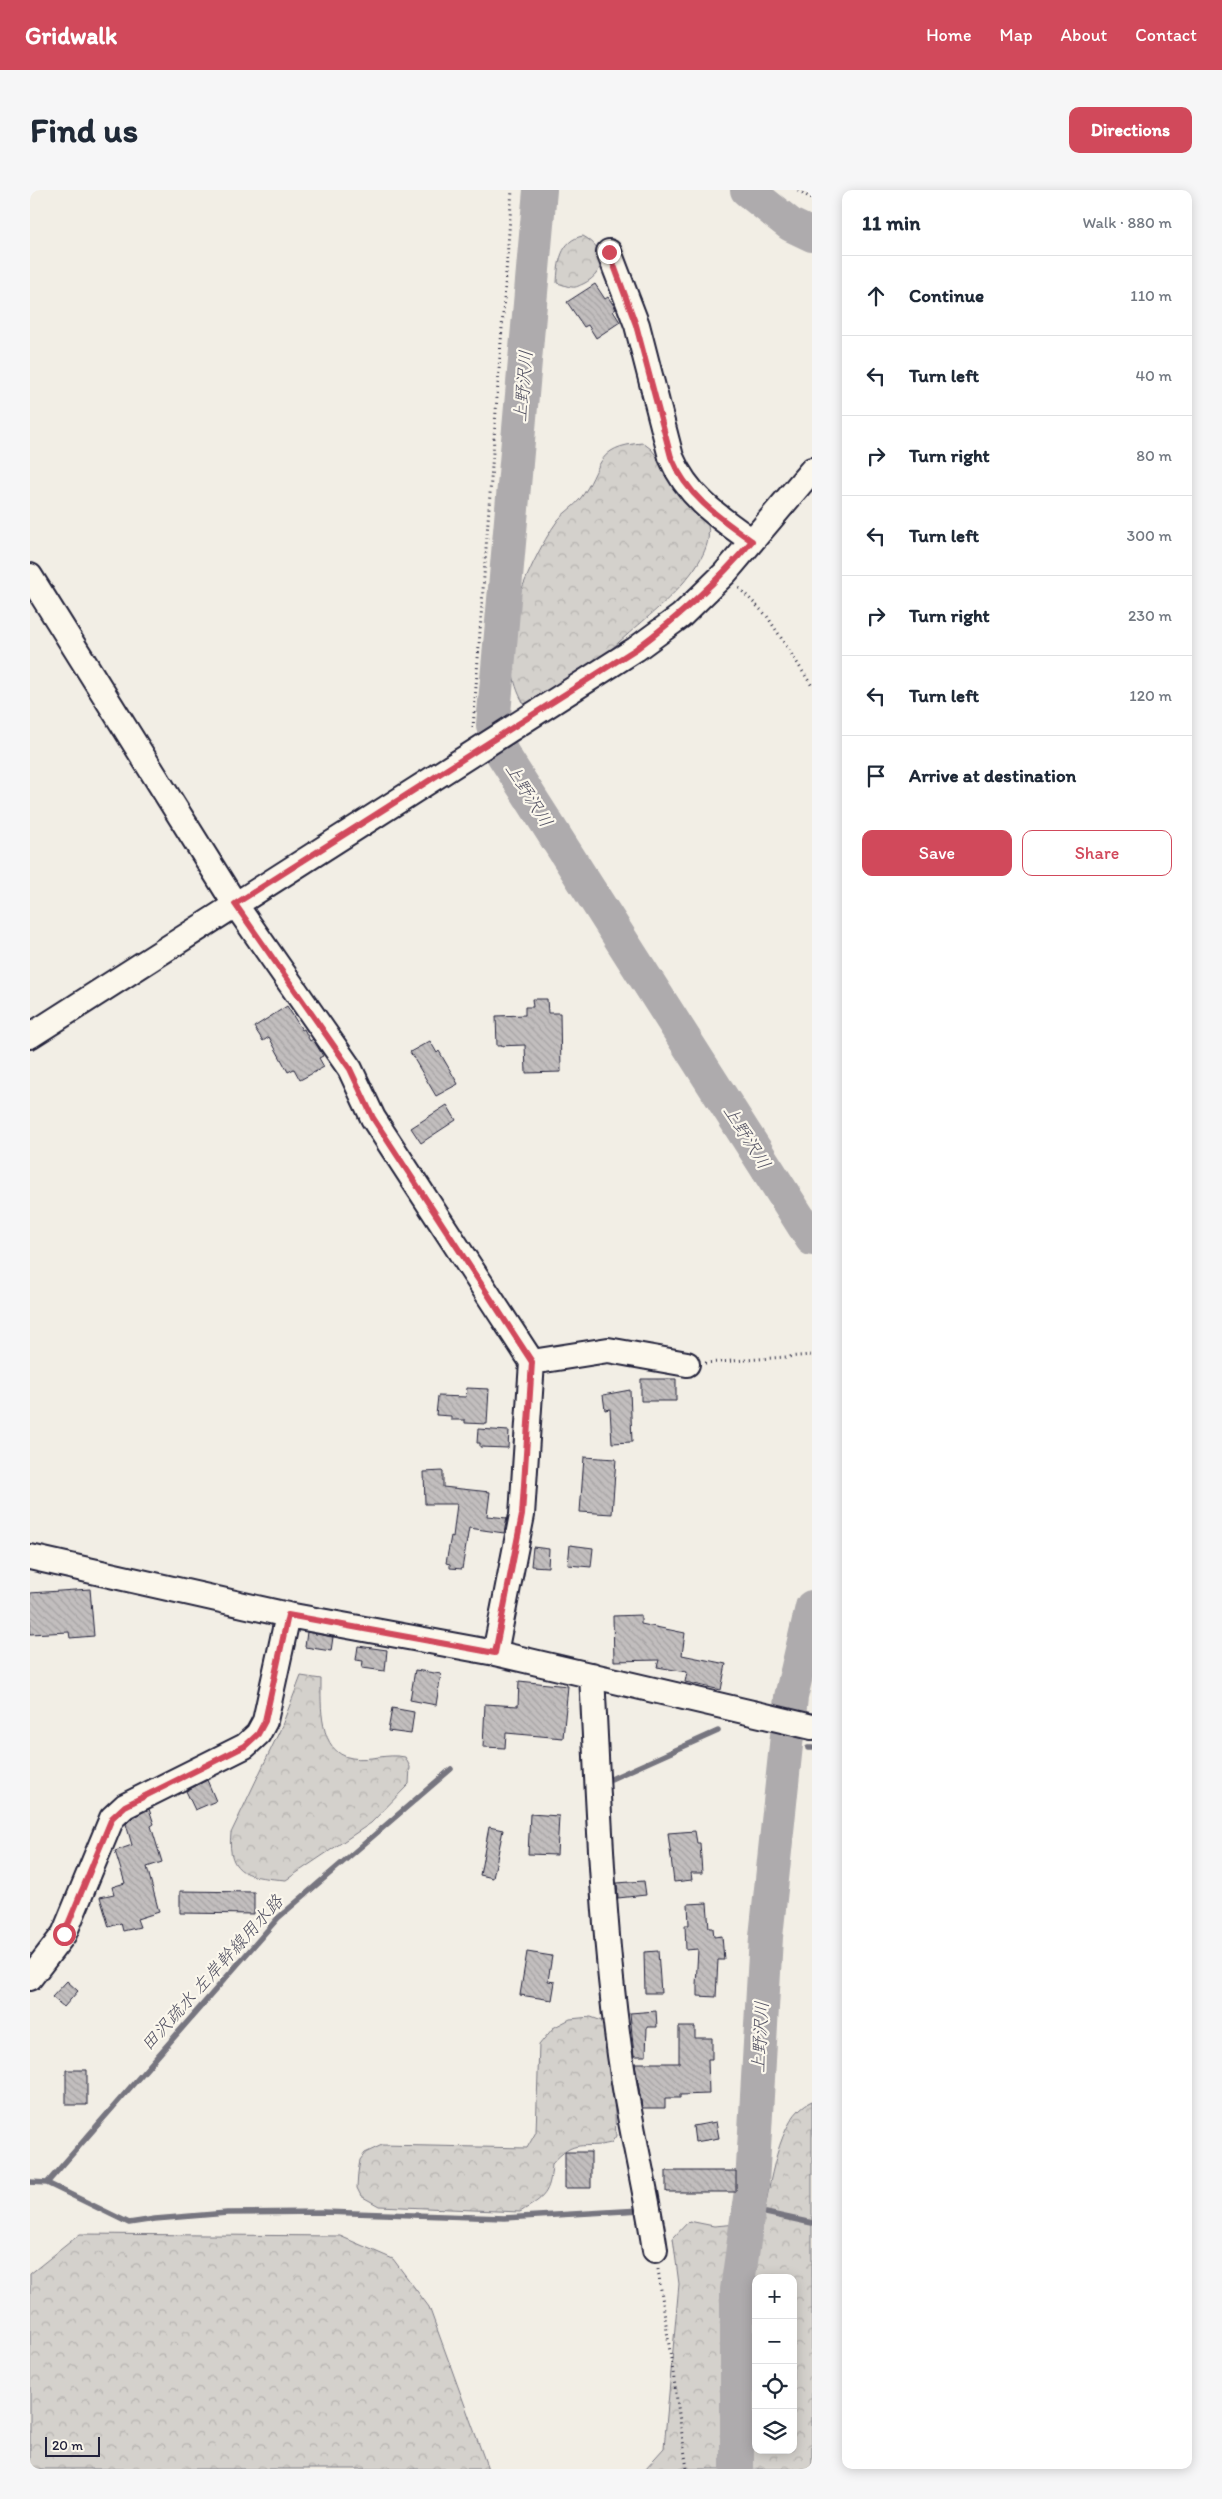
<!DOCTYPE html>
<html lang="en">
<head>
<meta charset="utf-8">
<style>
  body { margin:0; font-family:Itim,"Klee One",sans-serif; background:#f6f6f7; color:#1f2937 }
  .controls { position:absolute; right:15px; bottom:15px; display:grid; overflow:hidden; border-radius:10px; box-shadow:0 2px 12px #0003 }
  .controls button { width:45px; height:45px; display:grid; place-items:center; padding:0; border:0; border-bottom:1px solid #e0e1e3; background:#fff; color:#1f2937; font:25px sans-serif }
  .scale { position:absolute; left:15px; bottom:12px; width:55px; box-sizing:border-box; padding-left:5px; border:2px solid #22223b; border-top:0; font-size:14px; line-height:18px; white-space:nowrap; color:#22223b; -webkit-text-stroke:4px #fbf7ec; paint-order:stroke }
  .stop { position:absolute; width:15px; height:15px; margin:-11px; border:4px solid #d1495b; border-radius:50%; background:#fff }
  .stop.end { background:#d1495b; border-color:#fff; box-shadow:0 1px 5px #0008 }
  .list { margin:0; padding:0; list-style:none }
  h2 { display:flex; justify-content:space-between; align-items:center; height:65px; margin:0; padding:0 20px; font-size:21px }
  h2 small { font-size:16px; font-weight:400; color:#747a83 }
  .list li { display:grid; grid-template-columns:32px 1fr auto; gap:15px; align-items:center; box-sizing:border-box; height:80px; padding:0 20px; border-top:1px solid #e0e1e3 }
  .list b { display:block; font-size:19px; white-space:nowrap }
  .list em { font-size:16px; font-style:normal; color:#747a83 }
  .actions { display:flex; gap:10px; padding:15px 20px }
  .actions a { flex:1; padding:11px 0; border:1px solid #d1495b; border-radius:10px; text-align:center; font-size:18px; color:#d1495b }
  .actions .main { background:#d1495b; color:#fff }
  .icon { flex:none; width:28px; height:28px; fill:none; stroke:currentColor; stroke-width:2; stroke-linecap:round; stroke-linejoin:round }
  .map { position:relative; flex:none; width:782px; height:2279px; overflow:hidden; border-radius:10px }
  header { display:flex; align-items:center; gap:30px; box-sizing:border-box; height:70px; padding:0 25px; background:#d1495b; color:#fff }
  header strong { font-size:24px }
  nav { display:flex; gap:28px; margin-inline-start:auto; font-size:18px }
  .intro { display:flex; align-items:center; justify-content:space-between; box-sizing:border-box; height:120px; padding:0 30px }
  h1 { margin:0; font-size:35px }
  .button { padding:12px 22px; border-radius:10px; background:#d1495b; color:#fff; font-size:18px; font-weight:700 }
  main { display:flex; gap:30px; padding:0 30px }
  aside { flex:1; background:#fff; border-radius:10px; box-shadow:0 2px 12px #0003 }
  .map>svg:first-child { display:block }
  .forest { fill:url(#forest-crowns); stroke:#7b7a84; fill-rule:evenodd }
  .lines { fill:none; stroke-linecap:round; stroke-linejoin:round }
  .stream { stroke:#76747f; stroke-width:5.5 }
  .river { stroke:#aeabad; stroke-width:34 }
  .building { fill:url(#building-back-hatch); stroke:#22223b }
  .minor-casing { stroke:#22223b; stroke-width:28 }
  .path { stroke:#22223b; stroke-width:3; stroke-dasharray:1 4; stroke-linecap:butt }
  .minor { stroke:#fbf7ec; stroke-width:24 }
  .route { stroke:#d1495b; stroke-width:6 }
  .labels { text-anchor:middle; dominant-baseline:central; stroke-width:4.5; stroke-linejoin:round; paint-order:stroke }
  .water-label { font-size:18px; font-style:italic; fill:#535263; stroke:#fbf7ec }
</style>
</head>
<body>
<header>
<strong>Gridwalk</strong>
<nav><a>Home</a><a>Map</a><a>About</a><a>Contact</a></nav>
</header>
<div class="intro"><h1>Find us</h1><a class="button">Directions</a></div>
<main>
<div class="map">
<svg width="782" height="2279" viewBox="0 0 782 2279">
  <defs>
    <pattern id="forest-crowns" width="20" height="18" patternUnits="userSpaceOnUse" patternTransform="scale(1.25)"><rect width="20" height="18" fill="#d4d1cc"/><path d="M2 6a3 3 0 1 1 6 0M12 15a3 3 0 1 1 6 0" fill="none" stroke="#b6b3b0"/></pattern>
    <pattern id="building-back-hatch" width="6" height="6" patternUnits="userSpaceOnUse" patternTransform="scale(1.25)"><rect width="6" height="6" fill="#c2bebe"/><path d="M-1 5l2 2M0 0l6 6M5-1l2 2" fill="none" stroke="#a6a3a4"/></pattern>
  </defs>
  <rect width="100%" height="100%" fill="#f2eee5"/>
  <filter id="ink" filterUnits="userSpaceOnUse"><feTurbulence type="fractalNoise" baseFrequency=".02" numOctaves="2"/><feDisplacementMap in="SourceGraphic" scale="10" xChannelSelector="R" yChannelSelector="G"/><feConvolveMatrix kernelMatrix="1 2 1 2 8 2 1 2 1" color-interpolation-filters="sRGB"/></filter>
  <g filter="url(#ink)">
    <!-- forest -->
    <path class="forest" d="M553 46C576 58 578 82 553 94 550 95 546 98 542 97 537 97 532 94 527 93 528 74 530 50 553 46Z
      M613 253 621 259 676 329C693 369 624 421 597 445 584 456 571 470 557 479 539 491 520 502 502 514H494C480 490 481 469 482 441 483 434 482 425 484 419 494 391 511 353 528 330 534 322 544 317 550 309 574 278 563 256 613 253Z
      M271 1486 291 1489C291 1514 288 1563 322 1568 340 1571 357 1563 375 1567L380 1577 379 1594 341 1633 256 1690C222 1687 196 1687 201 1643L251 1538Z
      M561 1827 572 1831 581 1846 586 1946 581 1953C552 1960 545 1947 522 1974 520 2004 515 2007 490 2022L349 2016 331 2006 327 1998 328 1983 330 1970 335 1963 352 1955 497 1958 506 1942 509 1855 523 1838 540 1829Z
      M782 1911V2279H615L634 2258 649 2094 643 2048 659 2031 684 2036 732 2032C740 1999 747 1925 782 1911ZM726 2088H763V2260H726Z
      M50 2044 310 2046 363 2069 399 2117 458 2279H0V2084Z"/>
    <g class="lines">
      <!-- stream -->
      <path class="stream" d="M778 1558H782
        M581 1589 688 1541
        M0 1992 17 1993 99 2033 125 2029 197 2023 293 2022 474 2028 611 2020
        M17 1993 248 1728 421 1579
        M736 2023 782 2033"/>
      <!-- river -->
      <path class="river" d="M510 0 463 535 472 563 782 1049
        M717 0 761 35 782 45
        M707 2279V2100L722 1994 736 1747 761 1507 782 1417"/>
    </g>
    <!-- building -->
    <path class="building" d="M565 94 575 109 578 107 586 119 583 121 590 132 566 148 558 135 554 137 537 112Z
      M502 809H517L518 823H530L531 882 496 883 495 855 467 856 466 826 495 825V817H503Z
      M257 816 272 840 274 839 280 851 283 849 293 866 289 868 294 877 270 890 264 879 258 882 239 847 233 851 224 837Z
      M400 851 407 863 409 861 428 894 406 906 380 862Z
      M417 915 426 930 391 953 381 938Z
      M611 1189H646V1211H611Z
      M437 1198 459 1199 457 1234 435 1233V1230H421V1226L406 1225 408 1206 436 1207Z
      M600 1200 602 1252 582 1253 580 1219 575 1220 573 1205Z
      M448 1239 479 1241 478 1258 450 1257V1253H447Z
      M554 1267 586 1269 582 1324 550 1322Z
      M413 1281V1297L460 1302 457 1326 477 1328 474 1343 439 1338 432 1379 420 1378V1374L416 1373 421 1346 423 1347 427 1314H395L394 1282Z
      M540 1355 563 1358 561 1377 538 1375Z
      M503 1357 519 1359 518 1377 501 1376Z
      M60 1399 64 1446 40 1448 39 1442 0 1444V1403Z
      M611 1425V1434L655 1443 652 1465 696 1474 691 1500 655 1492 657 1482 627 1477 629 1470 584 1471 583 1426Z
      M277 1442 303 1447 301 1461 275 1457Z
      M328 1456 357 1460 355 1481 332 1478 333 1471 326 1470Z
      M385 1480 411 1484 406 1515 380 1510Z
      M489 1491 538 1496 533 1548 476 1543 475 1558 453 1557 455 1514 488 1516Z
      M362 1518 384 1522 381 1544 358 1541Z
      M177 1590 186 1611 165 1620 156 1601Z
      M119 1619 124 1634 121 1636 132 1672 117 1677 129 1722 107 1729 110 1737 93 1741 91 1733 79 1737 70 1707 84 1704 82 1697 95 1693 85 1661 102 1655 96 1634 103 1627Z
      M500 1624 529 1626 527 1665 498 1664Z
      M459 1637 473 1640 463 1688 450 1685Z
      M665 1641 667 1653H670L672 1683H661L662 1690 644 1692 638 1643Z
      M614 1691 616 1705 588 1708 587 1693Z
      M150 1701 224 1702V1724L150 1723Z
      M677 1713 679 1738H683L684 1747 692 1746 694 1770H688L686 1807 668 1806V1795H666L668 1759 656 1760 655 1735H659L658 1714Z
      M628 1761 631 1803H615L614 1762Z
      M497 1762 522 1766 518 1791 525 1792 522 1810 490 1805Z
      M37 1791 48 1801 34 1817 22 1807Z
      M626 1821 627 1837H617L616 1866H604L600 1823Z
      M649 1837H665V1848H682V1869H678L679 1904 650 1905V1908H635V1918H612L605 1873H649Z
      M36 1880H57V1915H36Z
      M686 1932 689 1948 665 1952 663 1936Z
      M535 1962H561V1998H535Z
      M636 1981H706V2002H636Z"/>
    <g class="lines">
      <!-- minor casing -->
      <g class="minor-casing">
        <path id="minor" d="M579 62 607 135 641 267C657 306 688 327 722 351
          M0 386 205 714 320 879 343 928 502 1172 492 1325 465 1463
          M0 846 606 459 651 426 695 383 782 280
          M502 1172 578 1160 657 1174
          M0 1367 258 1425 465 1463 782 1537
          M562 1485C569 1621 573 1758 594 1892 603 1949 617 2004 625 2060
          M0 1788 34 1744 82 1628 95 1616 215 1556 228 1544 235 1531 258 1425"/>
      </g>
      <!-- path -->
      <path class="path" d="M768 0 782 9
        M709 398 737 426 782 496
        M443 538 482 0
        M675 1173 782 1165
        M628 2079 657 2279"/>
      <!-- minor -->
      <use href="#minor" class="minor"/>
    </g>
  </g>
  <g class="lines" filter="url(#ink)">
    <!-- route -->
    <path class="route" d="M34 1744 82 1628 95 1616 215 1556 228 1544 235 1531 258 1425 465 1463 492 1325 502 1172 343 928 320 879 205 714 606 459C650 426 686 393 722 351 688 327 657 306 641 267L606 135 579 62"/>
  </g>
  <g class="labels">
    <!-- water labels -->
    <g class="water-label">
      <text transform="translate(493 196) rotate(-85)">上野沢川</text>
      <text transform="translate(499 605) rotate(58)">上野沢川</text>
      <text transform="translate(717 947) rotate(58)">上野沢川</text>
      <text transform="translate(182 1783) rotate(-48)">田沢疏水 左岸幹線用水路</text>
      <text transform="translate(730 1847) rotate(-87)">上野沢川</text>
    </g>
  </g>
</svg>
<div class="controls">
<button>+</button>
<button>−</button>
<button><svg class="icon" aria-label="locate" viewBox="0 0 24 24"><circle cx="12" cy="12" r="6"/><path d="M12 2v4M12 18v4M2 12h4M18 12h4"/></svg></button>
<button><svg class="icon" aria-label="layers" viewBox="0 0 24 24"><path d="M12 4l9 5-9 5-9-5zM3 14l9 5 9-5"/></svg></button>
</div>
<div class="scale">20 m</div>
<div class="stop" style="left:34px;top:1744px"></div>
<div class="stop end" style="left:579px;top:62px"></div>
</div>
<aside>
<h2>11 min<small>Walk · 880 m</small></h2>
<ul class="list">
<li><svg class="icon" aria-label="ahead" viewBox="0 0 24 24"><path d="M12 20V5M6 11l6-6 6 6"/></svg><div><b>Continue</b></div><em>110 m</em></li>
<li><svg class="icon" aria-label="left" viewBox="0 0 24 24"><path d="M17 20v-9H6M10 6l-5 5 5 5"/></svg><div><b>Turn left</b></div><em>40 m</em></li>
<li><svg class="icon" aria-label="right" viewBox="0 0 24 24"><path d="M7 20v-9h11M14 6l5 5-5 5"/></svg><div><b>Turn right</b></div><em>80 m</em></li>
<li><svg class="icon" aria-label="left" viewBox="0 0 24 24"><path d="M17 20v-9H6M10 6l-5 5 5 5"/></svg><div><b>Turn left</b></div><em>300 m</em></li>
<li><svg class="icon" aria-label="right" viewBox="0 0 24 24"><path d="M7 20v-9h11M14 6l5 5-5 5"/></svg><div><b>Turn right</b></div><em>230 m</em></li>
<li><svg class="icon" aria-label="left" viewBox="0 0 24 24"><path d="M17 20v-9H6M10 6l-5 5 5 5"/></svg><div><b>Turn left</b></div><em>120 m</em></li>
<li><svg class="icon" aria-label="arrive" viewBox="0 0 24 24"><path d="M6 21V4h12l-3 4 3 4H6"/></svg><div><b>Arrive at destination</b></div></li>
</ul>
<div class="actions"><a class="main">Save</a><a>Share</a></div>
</aside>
</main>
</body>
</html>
